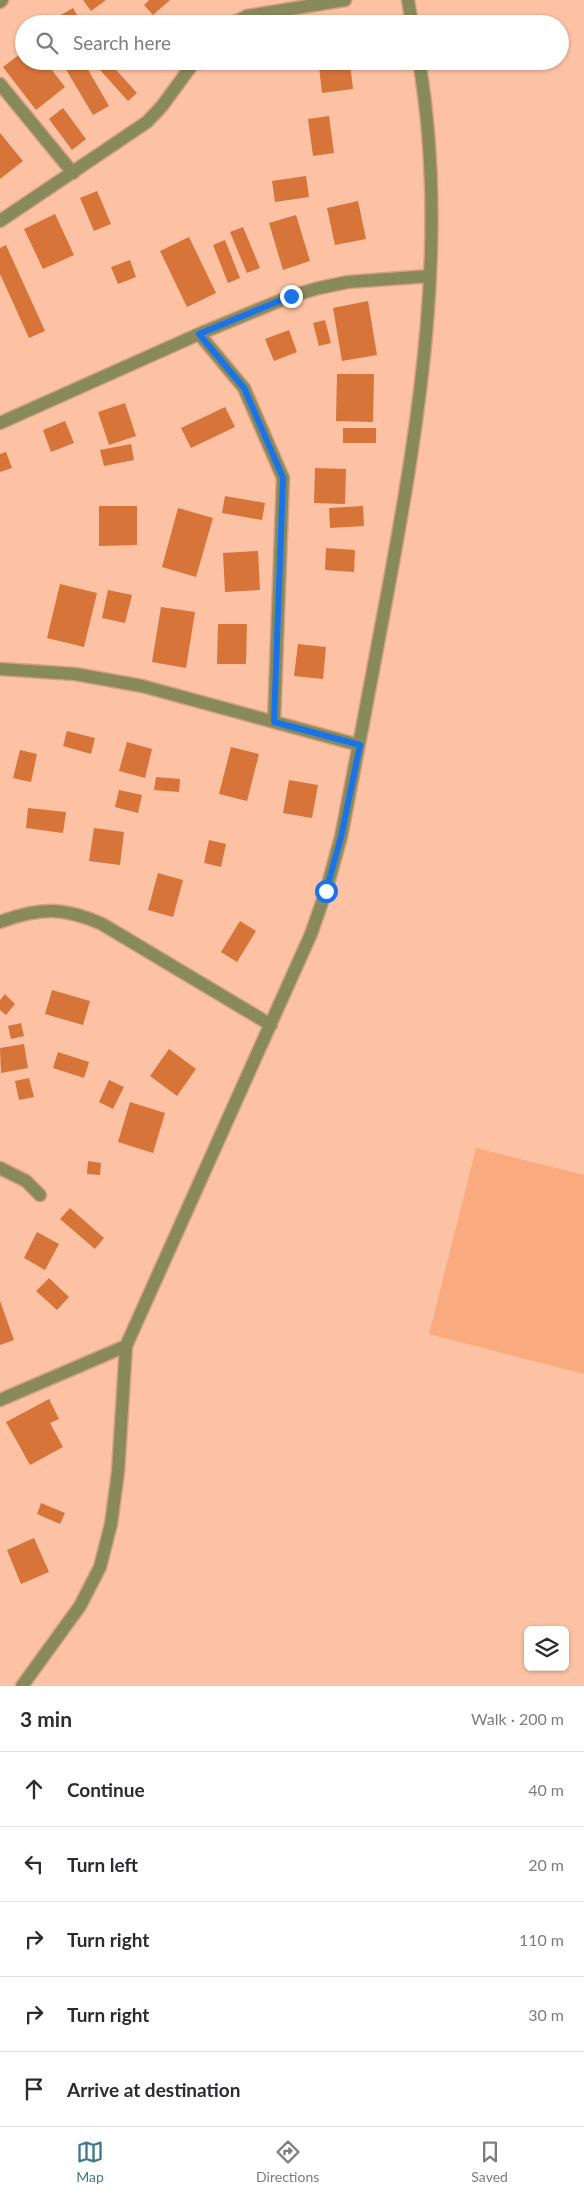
<!DOCTYPE html>
<html lang="en">
<head>
<meta charset="utf-8">
<style>
  body { margin:0; font-family:Lato,sans-serif; background:#f7f7f7; color:#2b2b33 }
  .controls { position:absolute; right:15px; bottom:15px; display:grid; overflow:hidden; border-radius:8px; box-shadow:0 1px 4px #0004 }
  .controls button { width:45px; height:45px; display:grid; place-items:center; padding:0; border:0; border-bottom:1px solid #e1e1e2; background:#fff; color:#2b2b33; font:25px sans-serif }
  .stop { position:absolute; width:15px; height:15px; margin:-11px; border:4px solid #1a73e8; border-radius:50%; background:#fff }
  .stop.end { background:#1a73e8; border-color:#fff; box-shadow:0 1px 5px #0008 }
  .list { margin:0; padding:0; list-style:none }
  h2 { display:flex; justify-content:space-between; align-items:center; height:65px; margin:0; padding:0 20px; font-size:21px }
  h2 small { font-size:16px; font-weight:400; color:#7c7c81 }
  .list li { display:grid; grid-template-columns:32px 1fr auto; gap:15px; align-items:center; box-sizing:border-box; height:75px; padding:0 20px; border-top:1px solid #e1e1e2 }
  .list b { display:block; font-size:19px; white-space:nowrap }
  .list em { font-size:16px; font-style:normal; color:#7c7c81 }
  .icon { flex:none; width:28px; height:28px; fill:none; stroke:currentColor; stroke-width:2; stroke-linecap:round; stroke-linejoin:round }
  .map { position:relative; flex:none; width:584px; height:1686px; overflow:hidden }
  .search { position:absolute; background:#fff; box-shadow:0 1px 4px #0004; left:15px; right:15px; top:15px; height:55px; display:flex; align-items:center; gap:12px; box-sizing:border-box; padding:0 18px; border-radius:28px; color:#7c7c81; font-size:19px }
  .sheet { height:440px; background:#fff }
  nav { display:flex; justify-content:space-around; align-items:center; box-sizing:border-box; height:70px; border-top:1px solid #e1e1e2; background:#fff; font-size:14px; color:#7c7c81 }
  nav a { display:grid; justify-items:center; gap:2px }
  nav .on { color:#3e7891 }
  .map>svg:first-child { display:block }
  .green { fill:#f9aa7f }
  .building { fill:#d67439 }
  .lines { fill:none; stroke-linecap:round; stroke-linejoin:round }
  .street-casing { stroke:#d5a185; stroke-width:15 }
  .street { stroke:#898a5c; stroke-width:12 }
  .route { stroke:#1a73e8; stroke-width:6 }
</style>
</head>
<body>
<div class="map">
<svg width="584" height="1686" viewBox="0 0 584 1686">
  <rect width="100%" height="100%" fill="#fdc2a3"/>
  <!-- green -->
  <path class="green" d="M476 1148 584 1175V1374L429 1334Z"/>
  <!-- building -->
  <path class="building" d="M83 0H106L91 11Z
    M149 0H170L153 15 144 5Z
    M73 8 82 24H63L59 16Z
    M342 16 343 24H302L301 21Z
    M24 51V61H45L65 87 36 110 3 67Z
    M61 61H83L109 106 93 115Z
    M92 61H108L137 93 128 101Z
    M350 63 353 89 322 93 319 67Z
    M63 108 86 139 72 150 49 119Z
    M329 116 334 153 313 156 308 119Z
    M0 133 23 161 0 179Z
    M306 176 309 197 275 202 272 181Z
    M97 191 111 224 94 231 80 198Z
    M358 201 366 239 335 245 327 208Z
    M55 214 74 255 43 269 24 229Z
    M296 215 310 261 283 270 269 223Z
    M243 227 260 268 247 273 230 232Z
    M189 237 216 293 187 307 160 251Z
    M225 240 240 278 228 283 213 245Z
    M6 245 45 331 29 338 0 274V248Z
    M130 260 136 277 118 284 111 267Z
    M368 301 377 355 342 361 333 308Z
    M325 320 331 343 319 346 313 323Z
    M289 330 297 352 274 361 265 339Z
    M337 374H374L373 422 336 421Z
    M125 403 136 436 109 445 98 412Z
    M225 407 235 427 191 448 181 428Z
    M65 421 74 443 51 452 43 430Z
    M343 428H376V443H343Z
    M131 444 134 460 104 466 100 450Z
    M6 452 12 468 0 472V454Z
    M315 468 346 469 345 504 314 503Z
    M225 496 265 503 262 520 222 513Z
    M99 506H137V545L99 546Z
    M363 506 364 526 330 528 329 508Z
    M178 508 213 518 196 577 162 567Z
    M326 548 355 550 354 572 325 570Z
    M258 551 260 590 225 592 223 553Z
    M60 584 97 593 84 647 47 638Z
    M108 590 132 595 125 623 102 618Z
    M161 607 195 612 186 668 152 662Z
    M218 624H247L246 664H217Z
    M298 644 326 647 323 679 294 676Z
    M67 731 95 738 91 754 63 746Z
    M127 742 152 749 145 778 119 771Z
    M231 747 259 754 247 801 219 794Z
    M20 750 37 754 31 782 13 778Z
    M156 777 180 779 179 792 154 790Z
    M289 780 318 785 312 818 283 813Z
    M119 790 142 795 138 813 115 807Z
    M28 808 66 812 63 833 26 828Z
    M94 828 124 832 120 865 89 861Z
    M209 840 226 844 221 867 204 863Z
    M158 873 183 880 173 917 148 910Z
    M240 921 256 931 237 962 221 952Z
    M52 990 90 1001 83 1025 45 1014Z
    M5 994 15 1004 6 1015 0 1010V1000Z
    M21 1023 24 1036 11 1039 8 1026Z
    M24 1044 28 1068 1 1073 0 1048Z
    M169 1049 196 1069 177 1096 150 1076Z
    M58 1052 89 1062 84 1078 53 1068Z
    M29 1078 34 1097 19 1100 15 1081Z
    M109 1080 124 1087 113 1109 99 1102Z
    M130 1102 165 1113 153 1153 118 1142Z
    M88 1161 101 1163 100 1175 87 1174Z
    M70 1208 104 1238 95 1249 60 1219Z
    M37 1232 59 1244 45 1270 24 1258Z
    M49 1278 69 1297 57 1310 36 1291Z
    M0 1301 14 1340 0 1345Z
    M49 1399 59 1419 50 1423 63 1447 30 1465 6 1422Z
    M41 1503 65 1513 60 1524 37 1514Z
    M34 1538 49 1572 21 1584 7 1550Z"/>
  <g class="lines">
    <!-- street casing -->
    <g class="street-casing">
      <path id="street" d="M408 0 412 24
        M0 2 2 0
        M231 24 247 16 345 0
        M0 84 73 173
        M0 221 147 122 162 106 195 61
        M199 334 244 388 283 478 274 722
        M0 423 199 334 291 296 319 288 348 282 430 276
        M0 669 75 674 142 686 359 745
        M0 922C39 907 64 907 102 924L271 1025
        M0 1168 26 1181 40 1195
        M0 1400 126 1346
        M22 1686 80 1606 100 1567 111 1524 118 1472 126 1346 311 934 326 891 341 837C357 755 373 672 388 590 420 417 449 236 419 61"/>
    </g>
    <!-- street -->
    <use href="#street" class="street"/>
  </g>
  <g class="lines">
    <!-- route -->
    <path class="route" d="M291 296 199 334 244 388 283 478 274 722 360 745 341 837 326 891"/>
  </g>
</svg>
<div class="controls">
<button><svg class="icon" aria-label="layers" viewBox="0 0 24 24"><path d="M12 4l9 5-9 5-9-5zM3 14l9 5 9-5"/></svg></button>
</div>
<div class="stop" style="left:326px;top:891px"></div>
<div class="stop end" style="left:291px;top:296px"></div>
<div class="search"><svg class="icon" aria-label="search" viewBox="0 0 24 24"><circle cx="10" cy="10" r="6"/><path d="M15 15l6 6"/></svg>Search here</div>
</div>
<section class="sheet">
<h2>3 min<small>Walk · 200 m</small></h2>
<ul class="list">
<li><svg class="icon" aria-label="ahead" viewBox="0 0 24 24"><path d="M12 20V5M6 11l6-6 6 6"/></svg><div><b>Continue</b></div><em>40 m</em></li>
<li><svg class="icon" aria-label="left" viewBox="0 0 24 24"><path d="M17 20v-9H6M10 6l-5 5 5 5"/></svg><div><b>Turn left</b></div><em>20 m</em></li>
<li><svg class="icon" aria-label="right" viewBox="0 0 24 24"><path d="M7 20v-9h11M14 6l5 5-5 5"/></svg><div><b>Turn right</b></div><em>110 m</em></li>
<li><svg class="icon" aria-label="right" viewBox="0 0 24 24"><path d="M7 20v-9h11M14 6l5 5-5 5"/></svg><div><b>Turn right</b></div><em>30 m</em></li>
<li><svg class="icon" aria-label="arrive" viewBox="0 0 24 24"><path d="M6 21V4h12l-3 4 3 4H6"/></svg><div><b>Arrive at destination</b></div></li>
</ul>
</section>
<nav>
<a class="on"><svg class="icon" aria-label="map" viewBox="0 0 24 24"><path d="M3 6l6-2 6 2 6-2v14l-6 2-6-2-6 2zM9 4v14M15 6v14"/></svg>Map</a>
<a><svg class="icon" aria-label="directions" viewBox="0 0 24 24"><path d="M12 3l9 9-9 9-9-9zM9 14v-3h6M13 9l2 2-2 2"/></svg>Directions</a>
<a><svg class="icon" aria-label="saved" viewBox="0 0 24 24"><path d="M7 4h10v16l-5-4-5 4z"/></svg>Saved</a>
</nav>
</body>
</html>
